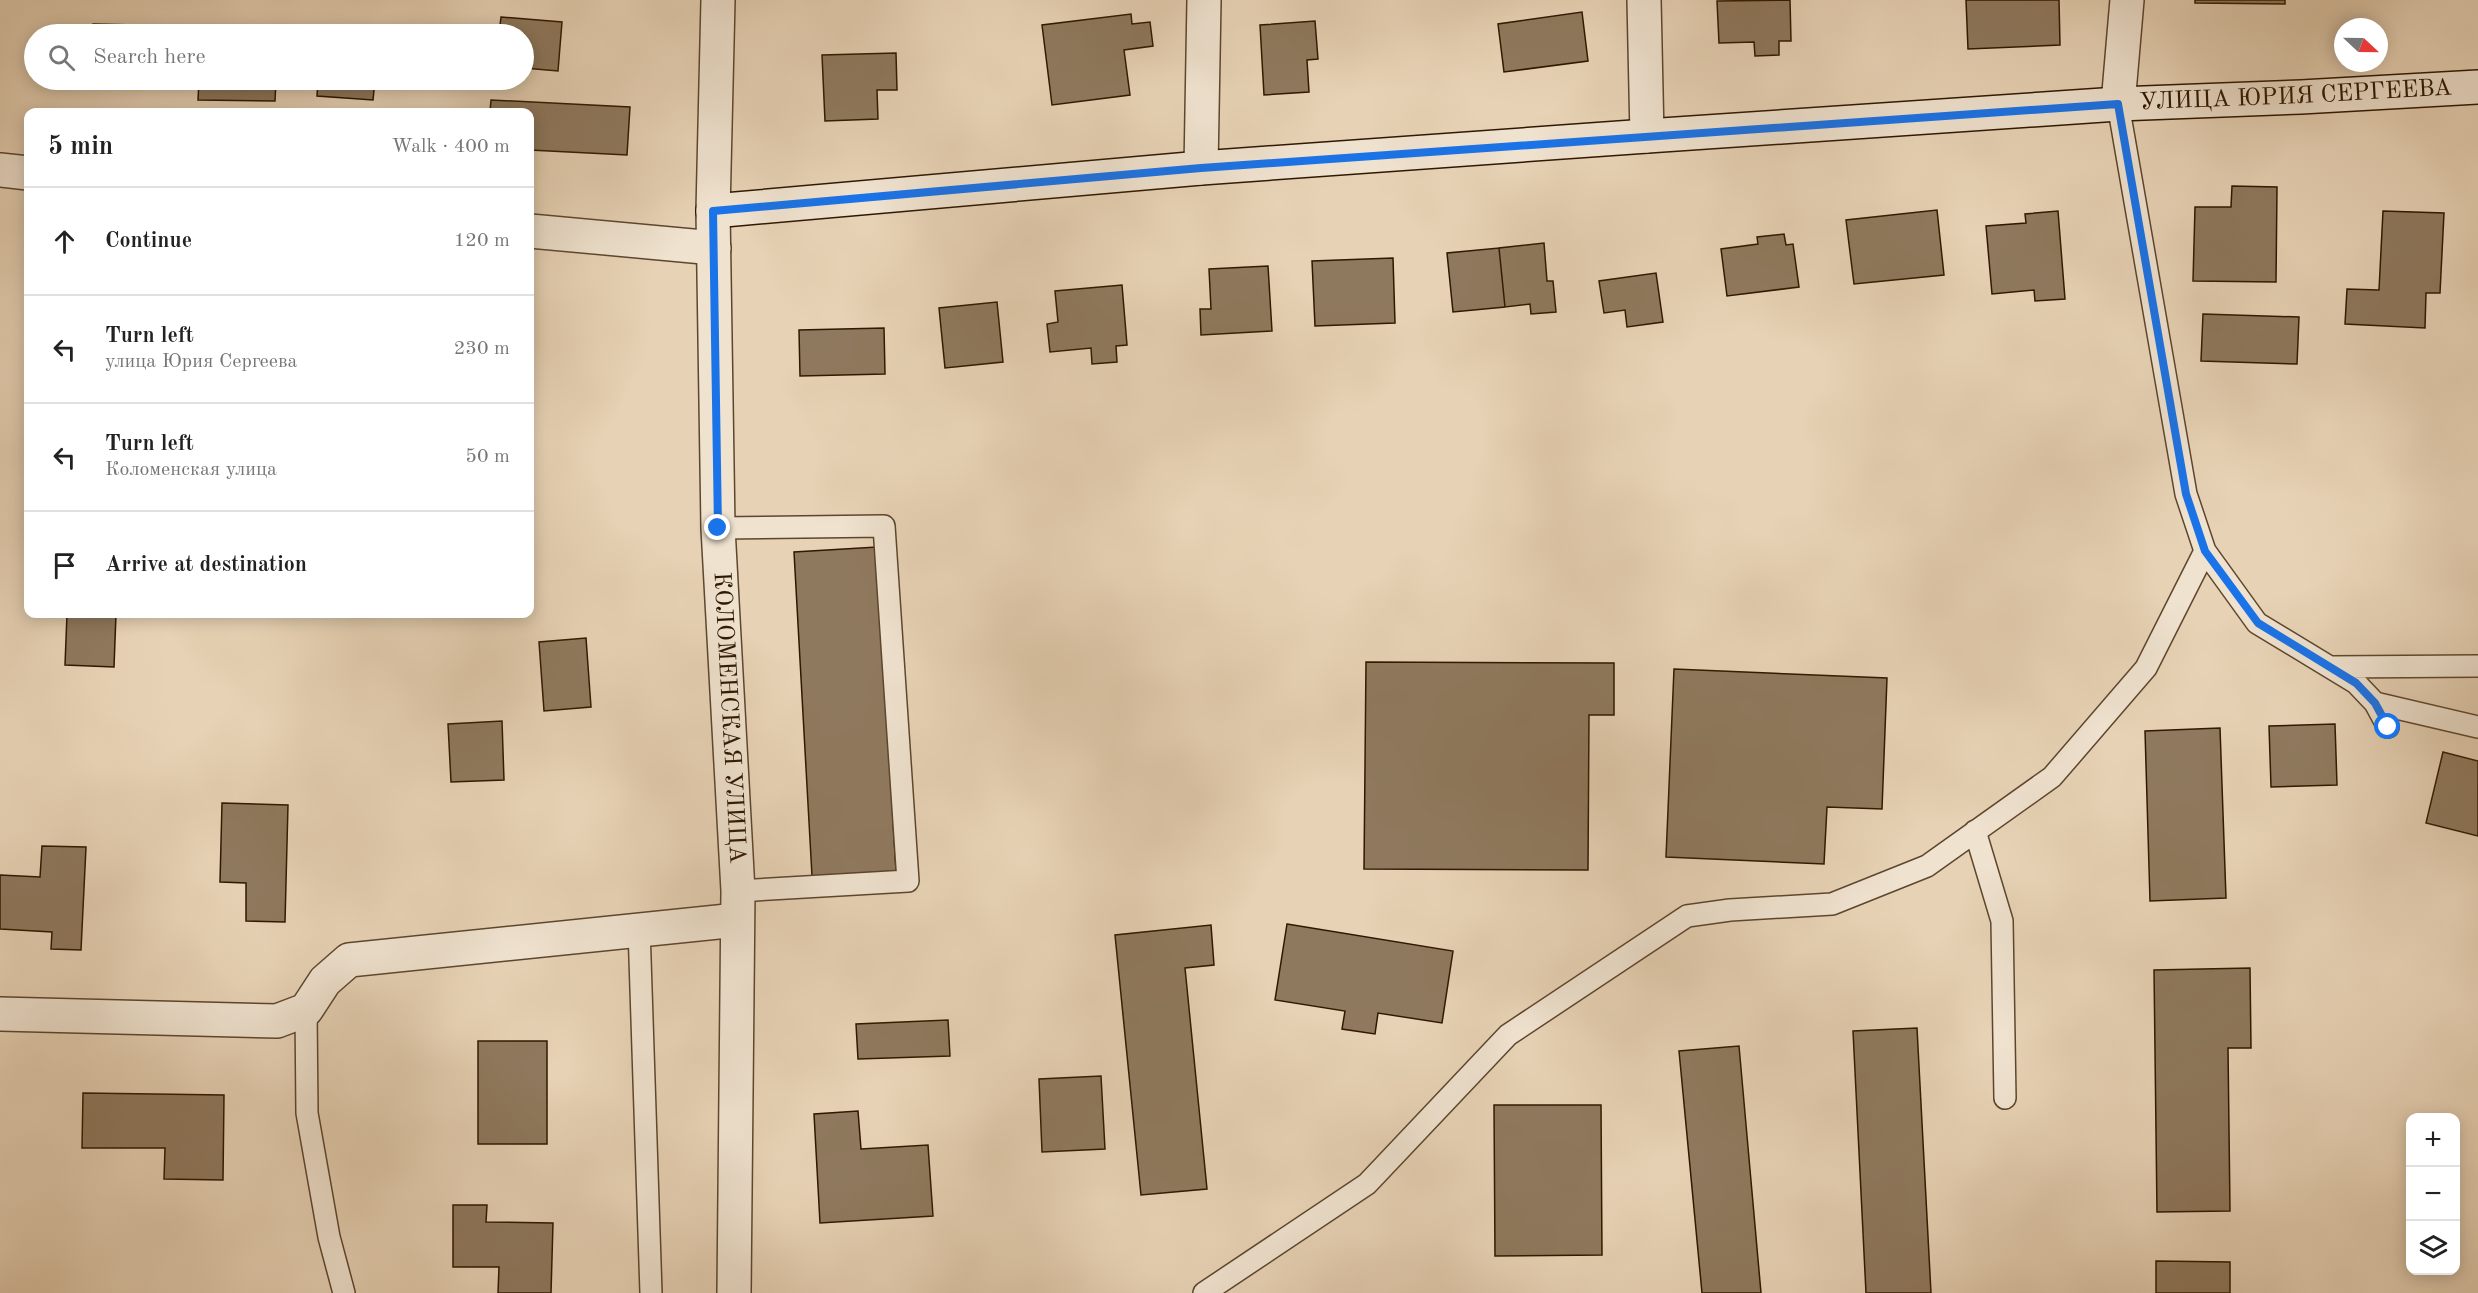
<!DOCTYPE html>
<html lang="en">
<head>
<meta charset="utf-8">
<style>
  body { margin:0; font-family:"Old Standard TT",serif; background:#f6f6f6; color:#222 }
  .controls { position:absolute; right:18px; bottom:18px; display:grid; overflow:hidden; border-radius:12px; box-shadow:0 3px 15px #0003 }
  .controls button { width:54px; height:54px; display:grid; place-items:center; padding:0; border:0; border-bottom:2px solid #e0e0e0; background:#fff; color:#222; font:30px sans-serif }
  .compass { position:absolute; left:2334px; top:18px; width:54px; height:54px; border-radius:50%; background:#fff; box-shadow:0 3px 15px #0003; rotate:112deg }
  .stop { position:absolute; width:18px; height:18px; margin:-14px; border:4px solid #1a73e8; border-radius:50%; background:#fff }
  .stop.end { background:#1a73e8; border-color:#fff; box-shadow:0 2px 6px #0008 }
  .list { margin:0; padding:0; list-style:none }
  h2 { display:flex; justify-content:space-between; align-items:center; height:78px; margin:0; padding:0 24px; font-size:26px }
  h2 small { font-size:20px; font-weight:400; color:#767676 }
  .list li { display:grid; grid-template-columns:39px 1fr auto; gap:18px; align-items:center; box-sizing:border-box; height:108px; padding:0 24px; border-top:2px solid #e0e0e0 }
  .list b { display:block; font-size:22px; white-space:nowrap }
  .list p { margin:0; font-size:20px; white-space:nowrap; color:#767676 }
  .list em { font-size:20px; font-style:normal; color:#767676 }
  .icon { flex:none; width:33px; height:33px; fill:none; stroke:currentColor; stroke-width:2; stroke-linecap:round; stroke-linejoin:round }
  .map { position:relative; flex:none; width:2478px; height:1293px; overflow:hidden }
  .search { position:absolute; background:#fff; box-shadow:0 3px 15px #0003; left:24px; top:24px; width:510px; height:66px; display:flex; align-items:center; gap:15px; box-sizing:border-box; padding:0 21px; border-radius:33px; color:#767676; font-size:22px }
  .panel { position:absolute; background:#fff; box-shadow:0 3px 15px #0003; left:24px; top:108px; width:510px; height:510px; border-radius:12px }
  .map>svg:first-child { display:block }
  .building { fill:#8f795e; stroke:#2f1800; stroke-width:1.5 }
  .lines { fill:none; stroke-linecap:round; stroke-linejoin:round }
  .service-casing { stroke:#5d462d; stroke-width:24 }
  .minor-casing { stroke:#5d462d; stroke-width:36 }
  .tertiary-casing { stroke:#5d462d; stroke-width:36 }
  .secondary-casing { stroke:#2f1800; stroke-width:36 }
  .service { stroke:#efe2cf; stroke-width:21 }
  .minor { stroke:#efe2cf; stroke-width:33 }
  .tertiary { stroke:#efe2cf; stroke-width:33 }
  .secondary { stroke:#efe2cf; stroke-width:33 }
  .route { stroke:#1a73e8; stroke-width:8 }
  .labels { text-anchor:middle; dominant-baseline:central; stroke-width:5; stroke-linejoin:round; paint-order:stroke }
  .street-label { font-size:24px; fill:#2f1800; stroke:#efe2cf }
</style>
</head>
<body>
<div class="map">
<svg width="2478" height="1293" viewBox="0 0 2478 1293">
  <rect width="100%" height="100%" fill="#e7d2b5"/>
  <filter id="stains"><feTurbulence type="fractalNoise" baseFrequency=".00333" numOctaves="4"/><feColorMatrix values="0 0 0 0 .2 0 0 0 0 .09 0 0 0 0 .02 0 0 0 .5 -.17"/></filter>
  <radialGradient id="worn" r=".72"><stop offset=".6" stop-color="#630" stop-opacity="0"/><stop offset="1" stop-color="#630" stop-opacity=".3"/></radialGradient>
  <!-- building -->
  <path class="building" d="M1790 0 1791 41H1779V55L1755 56 1754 42 1719 43 1717 1Z
    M1966 0H2059L2060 45 1968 49Z
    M2195 0H2285V4L2195 3Z
    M1582 12 1588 61 1504 72 1498 24Z
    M1131 14 1132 24 1150 22 1153 46 1124 50 1130 95 1052 105 1042 25Z
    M501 17 562 22 558 71 524 68V34H499Z
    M1315 21 1318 59 1307 60 1309 92 1264 95 1260 25Z
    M93 24 137 25V34H93Z
    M896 53 897 90H877L878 119 825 121 822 55Z
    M92 80H136V87L92 86Z
    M199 80H276L275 101 198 100Z
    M318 80H375L373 100 317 96Z
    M491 100 630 107 627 155 530 150V112H490Z
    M2232 186 2277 187 2276 282 2193 281 2195 207H2231Z
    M1937 210 1944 275 1854 284 1846 220Z
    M2058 211 2065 299 2035 301 2034 290 1992 294 1986 226 2026 223 2025 214Z
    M2383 211 2444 213 2440 293H2426L2425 328 2345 324 2347 289 2379 290Z
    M1784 234 1786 245 1793 244 1799 287 1727 296 1721 249 1758 244 1757 237Z
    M1544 243 1547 281H1553L1556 312 1531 314 1530 304 1505 307 1499 248Z
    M1499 248 1505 307 1453 312 1447 253Z
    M1393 258 1395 323 1315 326 1312 261Z
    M1268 266 1272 331 1201 335 1200 309H1211L1209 269Z
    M1656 273 1663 322 1627 327 1625 310 1604 313 1599 281Z
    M1122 285 1127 345 1116 346 1117 362 1092 364 1091 348 1050 352 1047 324 1058 322 1055 291Z
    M997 302 1003 362 945 368 939 308Z
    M2203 314 2299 317 2297 364 2201 361Z
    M884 328 885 374 800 376 799 330Z
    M877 547 896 871 812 876 794 552Z
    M67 614H116L114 667 65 665Z
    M586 638 591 707 544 711 539 642Z
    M1366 662 1614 663V715H1589L1588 870 1364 869Z
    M1674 669 1887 678 1882 809 1827 807 1824 864 1666 857Z
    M502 721 504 780 451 782 448 724Z
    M2335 724 2337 785 2271 787 2269 726Z
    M2220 728 2226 898 2150 901 2145 731Z
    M2443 752 2478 761V836L2426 823Z
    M222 803 288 805 285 922 246 921V883L220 882Z
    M42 846 86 847 81 950 51 949 52 932 0 929V875L40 877Z
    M1287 924 1453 951 1442 1023 1378 1013 1375 1034 1342 1029 1345 1011 1275 1000Z
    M1211 925 1214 965 1185 968 1207 1189 1141 1195 1115 935Z
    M2250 968 2251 1048H2228L2230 1211 2157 1212 2154 970Z
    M948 1020 950 1056 858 1059 856 1024Z
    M1917 1028 1931 1293H1866L1853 1031Z
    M478 1041H547V1144H478Z
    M1739 1046 1761 1293H1702L1679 1051Z
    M1101 1076 1105 1149 1042 1152 1039 1079Z
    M83 1093 224 1095 223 1180 164 1179 165 1148H82Z
    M1494 1105H1601L1602 1255 1495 1256Z
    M858 1111 861 1149 928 1145 933 1216 820 1223 814 1114Z
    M453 1205H487L486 1222 553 1223 551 1293H498L499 1267H453Z
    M2156 1261 2230 1262V1293H2156Z"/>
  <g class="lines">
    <!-- service casing -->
    <g class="service-casing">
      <path id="service" d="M2118 104 2186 494 2205 551 2257 623 2356 683 2375 703 2388 727
        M718 528 884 526 908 881 738 891
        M2332 667 2478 666
        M2375 703 2478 727
        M1975 831 2002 921 2005 1098
        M639 928 651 1293
        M306 1010 307 1113 329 1237 344 1293
        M1204 1293 1367 1184 1508 1035 1687 916 1730 910 1832 904 1927 866 2052 777 2146 668 2205 551"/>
    </g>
    <!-- minor casing -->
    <g class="minor-casing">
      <path id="minor" d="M1644 0 1647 136
        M2118 104 2127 0
        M1201 168 1204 0
        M0 170 28 173
        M530 231 714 248
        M0 1014 277 1021 306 1010 325 981 349 960 737 920"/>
    </g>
    <!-- tertiary casing -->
    <g class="tertiary-casing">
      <g id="tertiary">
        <path id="s1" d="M718 0 713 211 718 528 738 891 734 1293"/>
      </g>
    </g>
    <!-- secondary casing -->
    <g class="secondary-casing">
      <g id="secondary">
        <path id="s2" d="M713 211 1201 168 1647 136 2118 104 2301 97 2478 87"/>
      </g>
    </g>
    <!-- service -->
    <use href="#service" class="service"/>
    <!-- minor -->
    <use href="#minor" class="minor"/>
    <!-- tertiary -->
    <use href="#tertiary" class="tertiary"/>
    <!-- secondary -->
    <use href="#secondary" class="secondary"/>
  </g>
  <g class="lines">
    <!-- route -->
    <path class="route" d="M718 528 713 211 1201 168 2118 104 2186 494 2205 551 2258 623 2356 683 2375 703 2388 727"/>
  </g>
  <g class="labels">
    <!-- street labels -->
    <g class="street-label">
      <text stroke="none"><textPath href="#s2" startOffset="1587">УЛИЦА ЮРИЯ СЕРГЕЕВА</textPath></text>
      <text stroke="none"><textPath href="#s1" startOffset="718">КОЛОМЕНСКАЯ УЛИЦА</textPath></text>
    </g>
  </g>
  <rect width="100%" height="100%" filter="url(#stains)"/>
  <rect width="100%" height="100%" fill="url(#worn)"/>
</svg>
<div class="controls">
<button>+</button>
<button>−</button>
<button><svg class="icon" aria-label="layers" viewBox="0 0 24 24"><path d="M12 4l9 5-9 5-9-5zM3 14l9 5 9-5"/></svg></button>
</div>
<svg class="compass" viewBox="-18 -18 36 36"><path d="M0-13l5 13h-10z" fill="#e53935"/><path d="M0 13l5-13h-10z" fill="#767676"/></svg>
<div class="stop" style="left:2388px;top:727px"></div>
<div class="stop end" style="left:718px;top:528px"></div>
<div class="search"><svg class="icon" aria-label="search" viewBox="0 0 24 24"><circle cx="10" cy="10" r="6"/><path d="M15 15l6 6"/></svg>Search here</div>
<section class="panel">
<h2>5 min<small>Walk · 400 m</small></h2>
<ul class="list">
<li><svg class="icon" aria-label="ahead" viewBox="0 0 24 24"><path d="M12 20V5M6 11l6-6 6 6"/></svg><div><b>Continue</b></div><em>120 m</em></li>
<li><svg class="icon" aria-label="left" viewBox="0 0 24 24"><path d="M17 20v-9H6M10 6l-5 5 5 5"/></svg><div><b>Turn left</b><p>улица Юрия Сергеева</p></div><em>230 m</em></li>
<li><svg class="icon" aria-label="left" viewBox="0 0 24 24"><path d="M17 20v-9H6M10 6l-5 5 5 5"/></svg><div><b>Turn left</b><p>Коломенская улица</p></div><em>50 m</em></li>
<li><svg class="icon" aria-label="arrive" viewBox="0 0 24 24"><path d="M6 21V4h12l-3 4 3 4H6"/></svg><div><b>Arrive at destination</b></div></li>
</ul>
</section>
</div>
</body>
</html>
